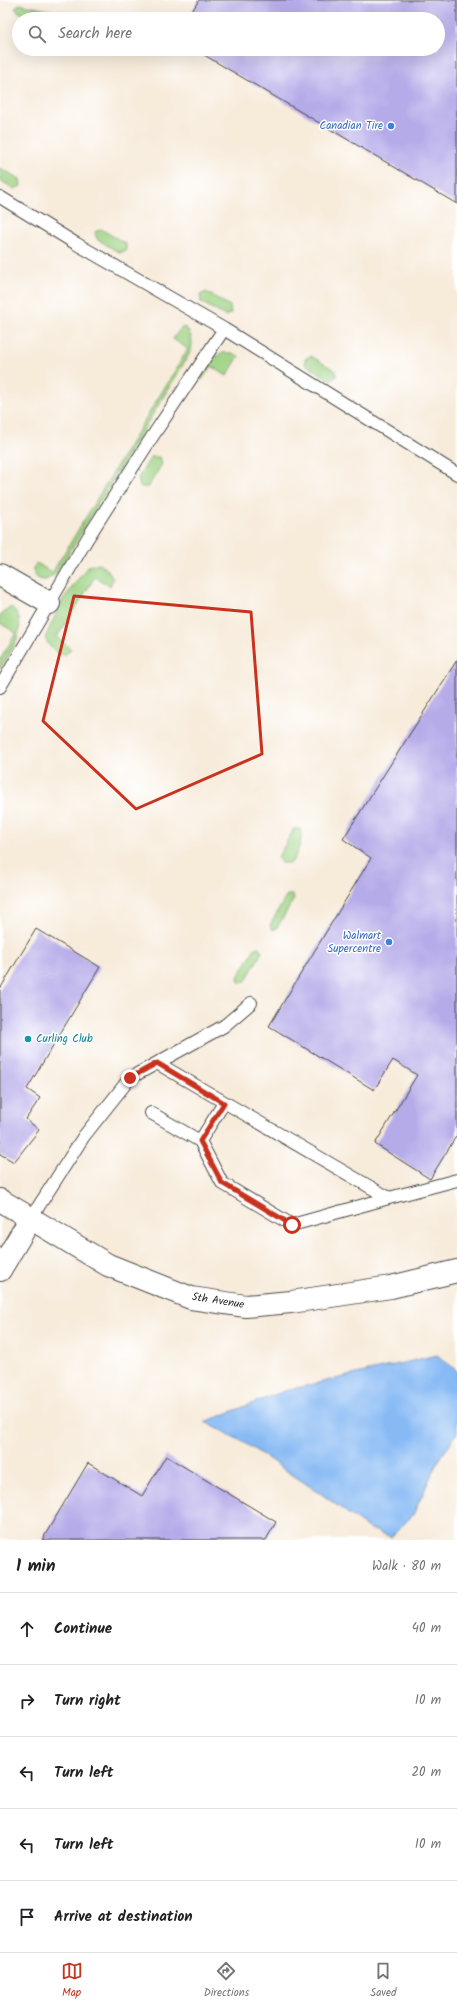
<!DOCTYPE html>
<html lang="en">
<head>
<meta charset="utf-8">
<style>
  body { margin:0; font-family:Kalam,sans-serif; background:#f2f2f2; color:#202124 }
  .stop { position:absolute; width:12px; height:12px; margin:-9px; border:3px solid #c8321e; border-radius:50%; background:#fff }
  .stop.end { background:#c8321e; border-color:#fff; box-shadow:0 1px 4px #0008 }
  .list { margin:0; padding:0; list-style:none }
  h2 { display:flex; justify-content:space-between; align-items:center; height:52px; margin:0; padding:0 16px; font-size:17px }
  h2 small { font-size:13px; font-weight:400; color:#757577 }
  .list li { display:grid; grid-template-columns:26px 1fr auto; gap:12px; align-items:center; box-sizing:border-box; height:72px; padding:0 16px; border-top:1px solid #e0e0e0 }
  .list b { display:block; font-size:15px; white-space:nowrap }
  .list em { font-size:13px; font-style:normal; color:#757577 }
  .icon { flex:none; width:22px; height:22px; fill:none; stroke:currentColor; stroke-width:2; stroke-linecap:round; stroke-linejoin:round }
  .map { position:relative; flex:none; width:457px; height:1540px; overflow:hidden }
  .search { position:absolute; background:#fff; box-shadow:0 4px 16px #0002; left:12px; right:12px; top:12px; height:44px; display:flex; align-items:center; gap:10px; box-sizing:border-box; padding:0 14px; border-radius:22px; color:#757577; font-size:15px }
  .sheet { height:412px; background:#fff }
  nav { display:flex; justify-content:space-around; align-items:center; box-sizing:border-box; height:56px; border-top:1px solid #e0e0e0; background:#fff; font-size:11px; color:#757577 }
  nav a { display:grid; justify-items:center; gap:2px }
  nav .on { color:#c8321e }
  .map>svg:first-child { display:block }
  .green { fill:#9fd384; stroke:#657f58 }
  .water { fill:#87baf4; stroke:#597290 }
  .building { fill:#b6abe9 }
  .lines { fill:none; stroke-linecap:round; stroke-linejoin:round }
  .service-casing { stroke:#4a4845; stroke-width:14 }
  .minor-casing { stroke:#4a4845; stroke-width:24 }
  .tertiary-casing { stroke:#4a4845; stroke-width:24 }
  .service { stroke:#fff; stroke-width:12 }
  .minor { stroke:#fff; stroke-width:22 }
  .tertiary { stroke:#fff; stroke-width:22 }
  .route { stroke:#c8321e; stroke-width:5 }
  .marked { fill:none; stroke:#c8321e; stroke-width:3; stroke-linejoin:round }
  .shop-dot { fill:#3f7fe0; stroke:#fff; stroke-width:1.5 }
  .culture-dot { fill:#0f9aa8; stroke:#fff; stroke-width:1.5 }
  .labels { text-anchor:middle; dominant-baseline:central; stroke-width:3; stroke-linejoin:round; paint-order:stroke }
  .shop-label { font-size:11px; fill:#366cbe; stroke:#fff; text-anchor:end }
  .culture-label { font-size:11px; fill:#0d838f; stroke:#fff; text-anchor:start }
  .street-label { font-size:11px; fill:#2b2b2b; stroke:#fff }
</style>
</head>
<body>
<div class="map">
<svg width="457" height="1540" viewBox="0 0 457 1540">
  <rect width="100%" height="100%" fill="#fff"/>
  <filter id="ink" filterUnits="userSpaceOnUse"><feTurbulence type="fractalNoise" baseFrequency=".025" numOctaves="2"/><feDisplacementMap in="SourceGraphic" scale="8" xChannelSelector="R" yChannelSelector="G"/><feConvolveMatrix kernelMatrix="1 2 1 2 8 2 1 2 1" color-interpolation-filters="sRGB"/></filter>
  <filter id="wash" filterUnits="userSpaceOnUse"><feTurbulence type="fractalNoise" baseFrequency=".012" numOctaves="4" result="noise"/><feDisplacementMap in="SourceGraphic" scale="16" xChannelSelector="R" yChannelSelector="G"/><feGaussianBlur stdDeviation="0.9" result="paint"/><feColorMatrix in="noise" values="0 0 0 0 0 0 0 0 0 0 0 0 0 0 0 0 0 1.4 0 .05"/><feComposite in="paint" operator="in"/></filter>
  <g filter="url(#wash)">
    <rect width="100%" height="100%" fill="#f7ebda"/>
    <!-- green -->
    <path class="green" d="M19 4 53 11 49 19 33 11 28 18 15 9Z
      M0 168 20 179 21 186 14 189 0 180Z
      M101 229 126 244V250L120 253 97 239 95 232Z
      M206 292 230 306 231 313 225 316 201 302 200 295Z
      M185 327C192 335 193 341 191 351L57 573 46 580C38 580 33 577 33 568L37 563 52 573 188 349 173 339 180 329Z
      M223 353H232L239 356 227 376 211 366 202 380 199 378C204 365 211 358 223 353Z
      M311 356 336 371V377L331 380 305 364V359Z
      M151 457H159L162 464 148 487H140L138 478Z
      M99 564 108 570 113 579 110 586 95 577 57 637 71 649 65 655C54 652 50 648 45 638L62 601 88 566Z
      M11 607C32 623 10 653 0 669V660L16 633 0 623V615Z
      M294 829H300C304 839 297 855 291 863H281L278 857Z
      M287 895H292L294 899 276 929H272L270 925Z
      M259 947 262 952 245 982H239L238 977 255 948Z"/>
    <!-- water -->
    <path class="water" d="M437 1355 457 1371V1433L437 1463 413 1515 391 1537 368 1528 320 1493 243 1442 205 1422 284 1391Z"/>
    <g id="blocks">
      <!-- building -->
      <path class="building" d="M199 0H457V204L194 49H438V19H187Z
        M457 660V1135L430 1179 375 1144 417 1075 393 1060 374 1090 269 1026 371 858 343 839Z
        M36 929 100 967 27 1089 40 1098 26 1119 39 1130 14 1162 0 1154V989Z
        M166 1456 276 1522 266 1540H42L88 1463 142 1496Z"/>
    </g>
  </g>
  <g filter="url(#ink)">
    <use href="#blocks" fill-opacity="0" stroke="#4a4845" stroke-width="1"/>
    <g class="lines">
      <!-- service casing -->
      <g class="service-casing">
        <path id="service" d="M0 197 75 243 224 329 457 474
          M0 687 87 539 152 437 224 329
          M151 1113 200 1141 222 1183 292 1225 389 1198 157 1063
          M200 1141 224 1103
          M389 1198 457 1180
          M31 1218 84 1136 130 1078 224 1026 251 1003"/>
      </g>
      <!-- minor casing -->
      <g class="minor-casing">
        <path id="minor" d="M0 575 49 603
          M0 1270 31 1218"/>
      </g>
      <!-- tertiary casing -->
      <g class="tertiary-casing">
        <path id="tertiary" d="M0 1200 108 1265 191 1298 246 1306 291 1302 391 1287 457 1271"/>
      </g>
      <!-- service -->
      <use href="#service" class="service"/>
      <!-- minor -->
      <use href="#minor" class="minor"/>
      <!-- tertiary -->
      <use href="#tertiary" class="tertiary"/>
    </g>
  </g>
  <g class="lines" filter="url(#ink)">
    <!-- route -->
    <path class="route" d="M130 1078 157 1063 224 1103 200 1141 222 1183 292 1225"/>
  </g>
  <!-- marked area -->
  <path class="marked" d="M74 596 251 612 262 754 136 809 43 721Z"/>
  <!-- markers -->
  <g class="shop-dot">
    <circle cx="391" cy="126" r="4"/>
    <circle cx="389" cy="942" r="4"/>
  </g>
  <circle class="culture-dot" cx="28" cy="1039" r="4"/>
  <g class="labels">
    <!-- shop labels -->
    <g class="shop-label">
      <text x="383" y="126">Canadian Tire</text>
      <text x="381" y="936">Walmart<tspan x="381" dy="13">Supercentre</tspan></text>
    </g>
    <!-- culture labels -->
    <g class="culture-label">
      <text x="36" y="1039">Curling Club</text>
    </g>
    <!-- street labels -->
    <g class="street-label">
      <text transform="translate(218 1301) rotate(9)">5th Avenue</text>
    </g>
  </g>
</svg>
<div class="stop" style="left:292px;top:1225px"></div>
<div class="stop end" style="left:130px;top:1078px"></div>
<div class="search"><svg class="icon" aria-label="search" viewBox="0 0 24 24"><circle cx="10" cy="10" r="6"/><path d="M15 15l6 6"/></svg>Search here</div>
</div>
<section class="sheet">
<h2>1 min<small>Walk · 80 m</small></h2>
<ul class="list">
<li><svg class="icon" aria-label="ahead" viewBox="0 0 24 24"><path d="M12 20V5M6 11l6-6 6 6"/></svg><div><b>Continue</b></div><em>40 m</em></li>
<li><svg class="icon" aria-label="right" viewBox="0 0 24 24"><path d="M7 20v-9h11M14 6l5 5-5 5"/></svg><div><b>Turn right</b></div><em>10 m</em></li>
<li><svg class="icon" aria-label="left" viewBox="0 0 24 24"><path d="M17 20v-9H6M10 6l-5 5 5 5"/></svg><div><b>Turn left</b></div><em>20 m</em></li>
<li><svg class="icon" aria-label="left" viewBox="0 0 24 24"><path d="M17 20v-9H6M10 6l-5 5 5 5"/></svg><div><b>Turn left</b></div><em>10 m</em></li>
<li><svg class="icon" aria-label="arrive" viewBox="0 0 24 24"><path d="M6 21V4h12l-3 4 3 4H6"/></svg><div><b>Arrive at destination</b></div></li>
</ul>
</section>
<nav>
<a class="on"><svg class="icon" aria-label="map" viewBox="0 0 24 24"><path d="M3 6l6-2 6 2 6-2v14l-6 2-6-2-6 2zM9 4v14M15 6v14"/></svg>Map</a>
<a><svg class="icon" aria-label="directions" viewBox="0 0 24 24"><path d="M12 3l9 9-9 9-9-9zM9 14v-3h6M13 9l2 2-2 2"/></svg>Directions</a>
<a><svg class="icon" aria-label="saved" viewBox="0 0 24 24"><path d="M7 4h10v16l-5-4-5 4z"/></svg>Saved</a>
</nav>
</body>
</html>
